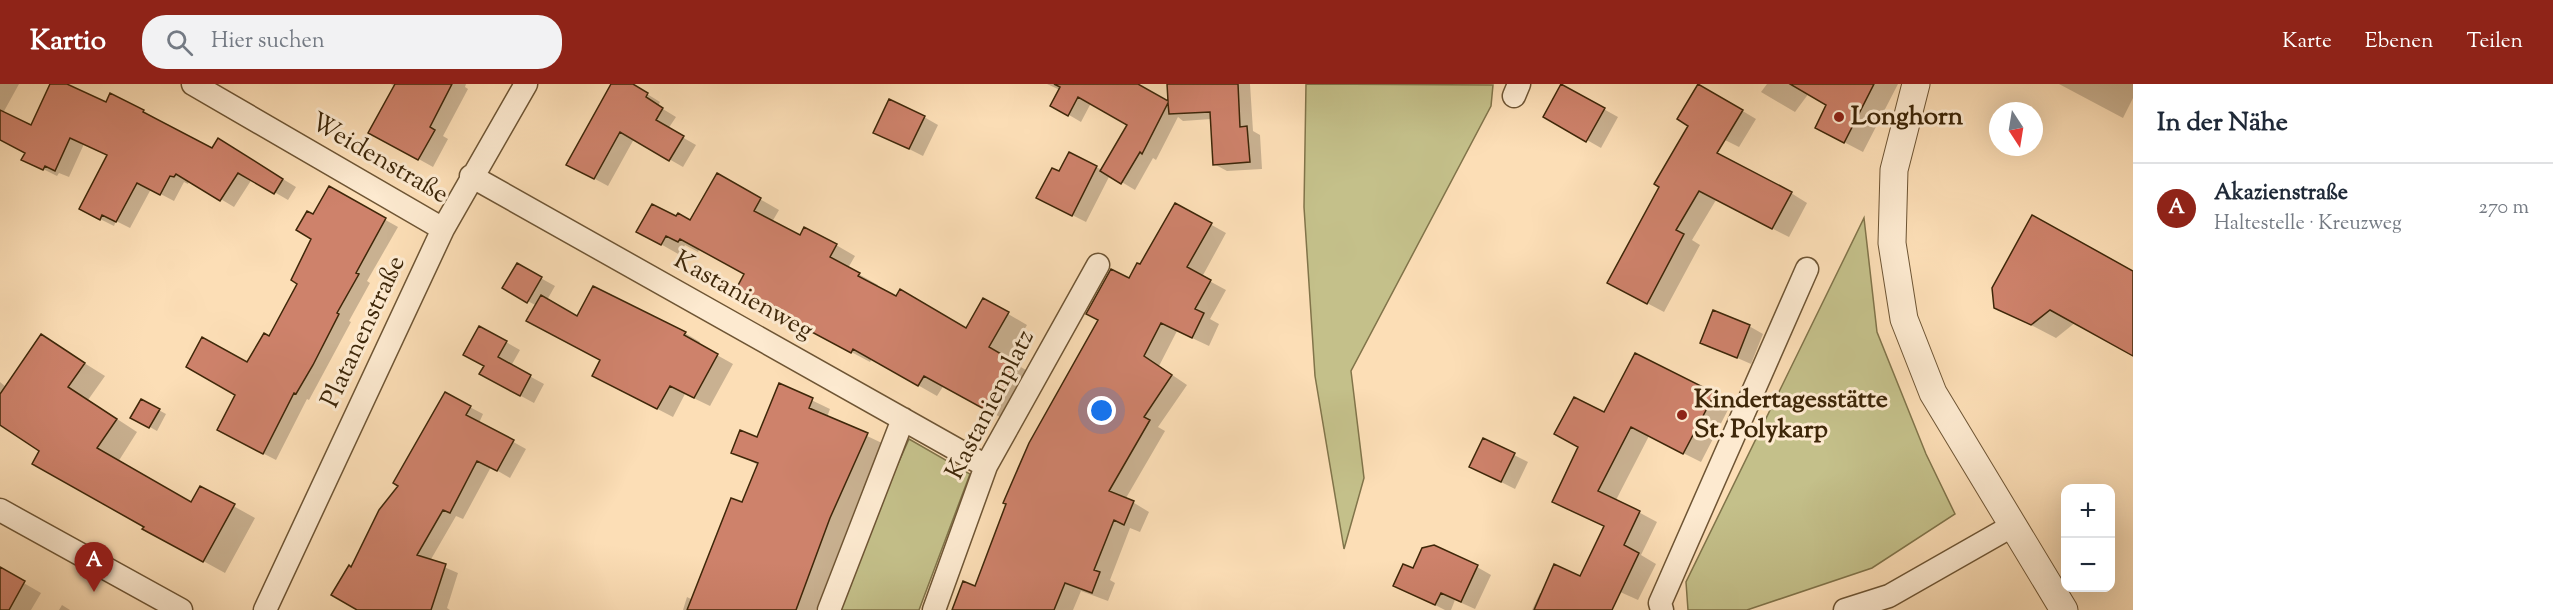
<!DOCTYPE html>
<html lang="de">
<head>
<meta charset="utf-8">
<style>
  body { margin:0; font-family:"Sorts Mill Goudy",serif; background:#f2f2f3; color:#1f2937 }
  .controls { position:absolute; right:18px; bottom:18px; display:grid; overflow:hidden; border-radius:12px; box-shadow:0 6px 24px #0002 }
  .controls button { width:54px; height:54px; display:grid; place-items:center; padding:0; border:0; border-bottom:2px solid #e0e1e3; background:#fff; color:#1f2937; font:30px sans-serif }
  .compass { position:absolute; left:1989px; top:18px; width:54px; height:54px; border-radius:50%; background:#fff; box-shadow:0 6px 24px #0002; rotate:168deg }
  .you { position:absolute; left:1102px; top:327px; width:21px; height:21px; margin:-15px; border:4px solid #fff; border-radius:50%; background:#1a73e8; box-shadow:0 0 0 9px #1a73e833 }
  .badge { display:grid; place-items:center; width:39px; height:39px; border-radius:50%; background:#8f2418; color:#fff; font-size:20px; font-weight:700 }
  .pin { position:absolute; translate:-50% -50px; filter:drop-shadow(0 2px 3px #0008) }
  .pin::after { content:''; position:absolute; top:32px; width:21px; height:18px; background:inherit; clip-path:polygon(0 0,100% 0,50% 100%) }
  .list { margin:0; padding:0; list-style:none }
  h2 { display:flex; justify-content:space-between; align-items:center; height:78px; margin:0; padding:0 24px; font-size:26px }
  h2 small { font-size:20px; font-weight:400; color:#747a83 }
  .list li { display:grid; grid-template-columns:39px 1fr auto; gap:18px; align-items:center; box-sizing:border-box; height:90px; padding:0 24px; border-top:2px solid #e0e1e3 }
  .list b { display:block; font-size:22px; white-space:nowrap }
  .list p { margin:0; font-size:20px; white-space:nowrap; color:#747a83 }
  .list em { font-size:20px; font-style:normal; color:#747a83 }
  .icon { flex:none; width:33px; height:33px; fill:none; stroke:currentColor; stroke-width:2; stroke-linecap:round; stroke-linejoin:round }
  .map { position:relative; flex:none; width:2133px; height:526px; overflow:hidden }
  header { display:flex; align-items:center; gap:36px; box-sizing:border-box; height:84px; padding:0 30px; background:#8f2418; color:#fff }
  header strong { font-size:28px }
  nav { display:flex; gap:33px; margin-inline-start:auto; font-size:21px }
  .search { width:420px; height:54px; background:#f2f2f3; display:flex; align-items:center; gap:15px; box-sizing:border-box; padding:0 21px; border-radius:24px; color:#747a83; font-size:22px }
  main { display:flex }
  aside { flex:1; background:#fff }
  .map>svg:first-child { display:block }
  .green { fill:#c4c08a; stroke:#81744a; stroke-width:1.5 }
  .shadow { fill:#0003 }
  .building { fill:#ce826b; stroke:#3e2709; stroke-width:1.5 }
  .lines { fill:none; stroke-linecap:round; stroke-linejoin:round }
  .minor-casing { stroke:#6e5534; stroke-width:25 }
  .tertiary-casing { stroke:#6e5534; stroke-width:29 }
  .minor { stroke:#fdead0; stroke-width:22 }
  .tertiary { stroke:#fdead0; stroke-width:27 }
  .poi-dot { fill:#8f2418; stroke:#fdead0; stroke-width:2 }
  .labels { text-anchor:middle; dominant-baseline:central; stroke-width:6; stroke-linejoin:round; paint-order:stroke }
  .poi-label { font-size:26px; font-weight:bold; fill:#3e2709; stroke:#fdead0; text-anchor:start }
  .street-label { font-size:26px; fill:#3e2709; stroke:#fdead0 }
</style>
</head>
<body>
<header>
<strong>Kartio</strong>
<div class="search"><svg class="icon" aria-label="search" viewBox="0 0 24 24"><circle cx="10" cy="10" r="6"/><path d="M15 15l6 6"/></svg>Hier suchen</div>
<nav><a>Karte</a><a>Ebenen</a><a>Teilen</a></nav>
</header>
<main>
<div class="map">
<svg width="2133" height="526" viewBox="0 0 2133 526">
  <rect width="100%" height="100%" fill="#fcdeb6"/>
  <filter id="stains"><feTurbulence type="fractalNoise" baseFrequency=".00333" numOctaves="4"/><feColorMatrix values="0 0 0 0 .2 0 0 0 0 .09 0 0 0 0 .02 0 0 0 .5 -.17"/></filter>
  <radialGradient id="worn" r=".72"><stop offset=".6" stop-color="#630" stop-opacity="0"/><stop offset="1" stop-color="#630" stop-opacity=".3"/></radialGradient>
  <!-- green -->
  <path class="green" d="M1306 0 1493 1 1491 22 1351 287 1364 394 1344 465 1315 292 1304 123Z
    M1864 134 1877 248 1926 370 1955 430 1872 484 1747 526H1688L1686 498Z
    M909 355 970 390 919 526H838L864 456Z"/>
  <!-- shadow -->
  <path class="shadow" d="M0 0H19L3 29 31 43 52 0H64L107 20 144 27 157 35 156 36 213 66 232 64 296 103 288 116 252 95 234 123 189 96 188 100 184 98 174 117 151 105 130 144 116 137 114 142 94 132 108 72 84 60 69 93 59 89 57 92 23 75 26 69 0 55Z
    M391 0H466L465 3 468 5 443 52 448 55 433 83 370 48 395 3Z
    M614 0H631L660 18 658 22 676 33 668 45 696 61 683 83 634 55 608 102 582 88Z
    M1047 0H1135L1170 20 1169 0H1250L1253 47 1260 51 1262 85 1227 87 1214 80 1211 35 1183 37 1178 33 1156 76 1153 74 1135 106 1110 91 1086 138 1052 121 1060 89 1070 70 1102 86 1129 40 1091 19 1081 38 1052 21 1060 6Z
    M1767 0H1898L1863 68 1817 44 1828 21 1809 9 1795 28 1761 8Z
    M2059 0H2133V14L2123 34Z
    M1699 1 1756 35 1739 63 1725 56Z
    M1562 2 1618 33 1601 64 1545 32Z
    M924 33 938 41 923 72 875 48Z
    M718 91 779 126 772 138 801 153 836 161 855 172 848 184 878 201 876 203 967 246 984 216 1027 241 1007 275 1038 293 1012 340 944 301 937 312 872 275 870 278 756 217 746 190 700 164 698 168 685 161 680 171 657 158 677 134 691 138Z
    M1661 102 1791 109 1807 119 1789 153 1716 116 1692 156 1700 161 1664 228 1626 208Z
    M329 104 398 143 367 197 370 199 349 237 351 238 309 316 307 315 276 376 231 353 237 311 299 200 313 154 314 132Z
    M1176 121 1226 149 1202 193 1226 206 1210 235 1219 240 1209 262 1177 247 1159 282 1187 301 1158 343 1165 347 1126 414 1149 428 1140 448 1130 444 1110 496 1115 499 1108 517 1081 507 1073 526H954L976 504 1130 196 1141 183Z
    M517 181 555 202 547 216 578 234 594 204 685 249 700 258 699 261 733 280 710 322 685 310 673 333 609 300 602 276 537 222 504 204Z
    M2133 189V270L2076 238 2056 254 1996 223Z
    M1749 242 1763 250 1751 280 1701 258Z
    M41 252 105 292 88 316 137 348 118 378 192 420 201 404 255 434 225 489 165 456 0 339V298L6 303Z
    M506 258 520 266 511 282 544 300 534 319 495 298 486 282Z
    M780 301 830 325 827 333 884 360 865 405 863 404 816 526H683L687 513 693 516 742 420 758 381 733 368 758 354Z
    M445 310 483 330 479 339 526 365 510 394 491 383 463 435 456 432 430 477 458 489 447 524 450 526H360L352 485 400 401Z
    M1714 311 1731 320 1701 378 1649 352 1616 416 1657 438 1641 471 1656 480 1638 516 1618 507 1609 526H1532L1540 509 1543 510 1581 493 1605 443 1554 417 1605 330Z
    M142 317 166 330 157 347 132 333Z
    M1484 356 1528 378 1515 405 1485 390Z
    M1477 483 1491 491 1475 525 1455 516 1451 526H1445L1395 501 1414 486Z
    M3 487 41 509 31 526H0V492Z
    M62 521 70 526H59Z"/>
  <!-- building -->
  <path class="building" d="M50 0H67L106 18 110 9 144 26 143 28 212 64 218 54 283 95 274 110 238 89 220 117 176 90 174 93 170 92 160 111 137 99 116 138 102 131 100 136 79 125 107 71 70 54 55 87 45 82 43 86 21 76 25 69 0 56V26L31 41Z
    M395 0H452L430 43 435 46 418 76 368 49Z
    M611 0H633L648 9 646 13 663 24 656 36 684 52 669 77 620 48 594 95 566 81Z
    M1054 0H1138L1168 17 1167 0H1238L1240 43 1247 42 1250 78 1213 81 1210 28 1169 30 1168 19 1142 70 1140 68 1121 100 1100 87 1127 41 1078 13 1068 32 1050 22 1060 3Z
    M1561 0 1605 24 1586 58 1543 33Z
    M1698 0 1743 26 1717 69 1792 108 1772 145 1699 107 1676 146 1684 150 1647 220 1607 199 1659 103 1654 100 1688 42 1677 35Z
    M1790 0H1874L1844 59 1815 44 1826 21Z
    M889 15 925 32 909 65 873 49Z
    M1069 68 1097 82 1072 132 1036 114 1052 84 1059 87Z
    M717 89 761 114 754 127 800 151 804 143 837 160 830 173 860 189 858 192 896 212 900 205 966 244 983 214 1009 228 989 263 1020 281 993 330 924 292 918 302 853 265 851 269 735 207 744 190 680 155 678 158 666 152 661 161 636 148 652 120 676 132 678 129 690 136Z
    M329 102 386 134 356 189 359 190 337 229 339 230 313 281 296 310 294 309 263 370 217 346 235 311 186 283 202 253 247 278 264 249 269 252 297 200 291 196 311 155 296 146 307 127 313 130Z
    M1175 119 1212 139 1187 183 1211 196 1195 225 1204 229 1192 254 1161 239 1144 272 1172 291 1144 333 1150 336 1109 407 1134 417 1124 441 1114 436 1094 486 1100 488 1092 509 1065 499 1054 526H952L963 497 975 502 1006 420 1003 419 1029 359 1098 236 1086 230 1111 185 1129 194 1137 179 1140 180Z
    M2032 131 2133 187V272L2050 226 2031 241 1994 224 1992 204Z
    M517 179 542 193 527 219 502 204Z
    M593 202 686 248 684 251 718 270 694 314 670 302 657 325 592 292 600 276 526 237 541 211 577 232Z
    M1713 226 1750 241 1737 274 1700 259Z
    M479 242 507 257 498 273 531 291 520 312 479 290 484 282 463 271Z
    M41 250 85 279 68 303 117 335 97 364 191 418 200 402 235 420 203 478 142 445 144 443 32 380 39 367 0 341V310Z
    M1635 269 1715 309 1683 370 1631 343 1598 407 1640 427 1624 461 1639 469 1612 526H1534L1554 480 1580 492 1604 442 1552 418 1578 363 1554 350 1574 313 1604 328Z
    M779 299 813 314 809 324 868 349 830 434 796 526H687L731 414 742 418 758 379 731 369 740 346 757 353Z
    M445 308 471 322 466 331 514 356 497 387 477 377 450 429 443 426 417 471 446 480 431 526H357L331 511 349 481 351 483 379 426 398 402 393 399Z
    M141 315 160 325 149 344 130 334Z
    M1483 354 1515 369 1501 398 1469 383Z
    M1434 461 1478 481 1461 518 1441 509 1435 521 1393 502 1403 480 1413 484 1422 464Z
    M0 483 25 497 9 526H0Z"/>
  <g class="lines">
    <!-- minor casing -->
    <g class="minor-casing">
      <path id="minor" d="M193 0 443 145
        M1514 12 1519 0
        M471 92 986 382
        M0 426 181 526
        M265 526 443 145 526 0
        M829 526 903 335
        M934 526 986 382 1098 181
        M1662 526 1660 519 1807 185
        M1845 526 1889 512 2012 442"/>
    </g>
    <!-- tertiary casing -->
    <g class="tertiary-casing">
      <path id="tertiary" d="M1916 0 1894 86 1892 159 1904 235 1933 309 2064 526"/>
    </g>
    <!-- minor -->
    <use href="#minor" class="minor"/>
    <!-- tertiary -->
    <use href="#tertiary" class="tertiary"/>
  </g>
  <!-- markers -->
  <g class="poi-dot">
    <circle cx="1839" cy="33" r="6"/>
    <circle cx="1682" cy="331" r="6"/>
  </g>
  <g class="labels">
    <!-- poi labels -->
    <g class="poi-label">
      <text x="1851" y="33">Longhorn</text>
      <text x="1694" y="316">Kindertagesstätte<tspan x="1694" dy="30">St. Polykarp</tspan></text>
    </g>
    <!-- street labels -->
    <g class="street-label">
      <text transform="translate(379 75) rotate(30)">Weidenstraße</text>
      <text transform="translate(743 212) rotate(29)">Kastanienweg</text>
      <text transform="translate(364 248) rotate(-65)">Platanenstraße</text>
      <text transform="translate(991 321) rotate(-63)">Kastanienplatz</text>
    </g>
  </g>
  <rect width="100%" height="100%" filter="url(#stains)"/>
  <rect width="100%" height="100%" fill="url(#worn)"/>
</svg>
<div class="controls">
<button>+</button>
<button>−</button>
</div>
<svg class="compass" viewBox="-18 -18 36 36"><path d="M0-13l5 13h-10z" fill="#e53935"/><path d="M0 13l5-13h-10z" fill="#747a83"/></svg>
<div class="you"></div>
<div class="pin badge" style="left:94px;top:508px">A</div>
</div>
<aside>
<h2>In der Nähe<small></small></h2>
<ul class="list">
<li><span class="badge">A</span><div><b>Akazienstraße</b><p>Haltestelle · Kreuzweg</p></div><em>270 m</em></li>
</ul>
</aside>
</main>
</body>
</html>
